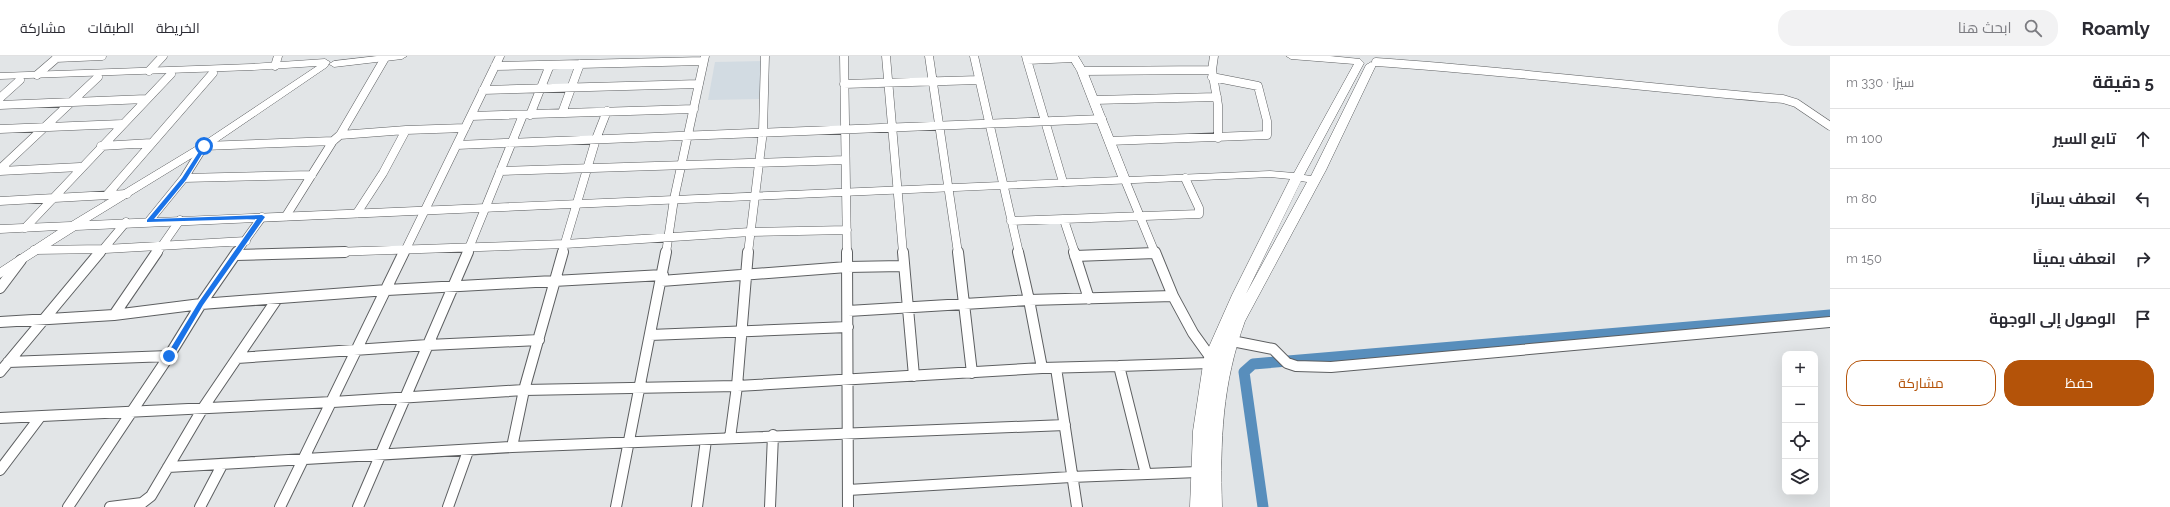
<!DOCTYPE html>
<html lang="ar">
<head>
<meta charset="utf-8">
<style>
  body { margin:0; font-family:Raleway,Cairo,sans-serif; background:#f2f2f3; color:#2b2b33; direction:rtl }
  .controls { position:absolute; right:12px; bottom:12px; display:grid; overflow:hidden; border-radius:8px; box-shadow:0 4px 16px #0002 }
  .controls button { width:36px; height:36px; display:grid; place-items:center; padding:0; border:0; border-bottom:1px solid #e1e1e2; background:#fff; color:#2b2b33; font:20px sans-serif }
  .stop { position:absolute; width:12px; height:12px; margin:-9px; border:3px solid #1a73e8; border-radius:50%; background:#fff }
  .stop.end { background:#1a73e8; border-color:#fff; box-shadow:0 1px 4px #0008 }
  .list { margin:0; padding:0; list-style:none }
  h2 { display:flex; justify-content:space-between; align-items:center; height:52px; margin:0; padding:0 16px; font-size:17px }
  h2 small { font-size:13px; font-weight:400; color:#7c7c81 }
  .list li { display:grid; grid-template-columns:26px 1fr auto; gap:12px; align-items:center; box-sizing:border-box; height:60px; padding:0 16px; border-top:1px solid #e1e1e2 }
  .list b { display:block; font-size:15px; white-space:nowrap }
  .list em { font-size:13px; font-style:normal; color:#7c7c81 }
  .actions { display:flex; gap:8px; padding:12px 16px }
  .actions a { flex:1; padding:9px 0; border:1px solid #b45309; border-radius:16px; text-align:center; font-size:14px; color:#b45309 }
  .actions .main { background:#b45309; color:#fff }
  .icon { flex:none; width:22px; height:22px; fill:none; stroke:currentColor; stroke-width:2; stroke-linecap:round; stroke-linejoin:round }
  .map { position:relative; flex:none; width:1830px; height:451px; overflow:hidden; direction:ltr }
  header { display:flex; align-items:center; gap:24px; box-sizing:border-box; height:56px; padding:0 20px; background:#fff; border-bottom:1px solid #e1e1e2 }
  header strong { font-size:19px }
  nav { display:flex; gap:22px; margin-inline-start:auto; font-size:14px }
  .search { width:280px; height:36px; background:#f2f2f3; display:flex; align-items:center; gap:10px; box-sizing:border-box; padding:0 14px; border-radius:16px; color:#7c7c81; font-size:15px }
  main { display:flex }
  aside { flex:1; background:#fff }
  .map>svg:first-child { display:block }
  .built { fill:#d2dbe2 }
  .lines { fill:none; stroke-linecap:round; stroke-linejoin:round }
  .canal { stroke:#588ebc; stroke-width:11 }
  .street-far1-casing { stroke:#5d5f61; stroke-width:9 }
  .street-casing { stroke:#5d5f61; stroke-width:12 }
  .secondary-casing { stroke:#5d5f61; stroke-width:1 }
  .street-far1 { stroke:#fff; stroke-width:8 }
  .street { stroke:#fff; stroke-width:10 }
  .secondary { fill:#fff; fill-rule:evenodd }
  .route { fill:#1a73e8 }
</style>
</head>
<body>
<header>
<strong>Roamly</strong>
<div class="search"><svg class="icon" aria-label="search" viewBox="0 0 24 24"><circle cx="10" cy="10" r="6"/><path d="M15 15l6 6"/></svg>ابحث هنا</div>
<nav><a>الخريطة</a><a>الطبقات</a><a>مشاركة</a></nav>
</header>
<main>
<aside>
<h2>5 دقيقة<small>سيرًا · 330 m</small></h2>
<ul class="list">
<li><svg class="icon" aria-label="ahead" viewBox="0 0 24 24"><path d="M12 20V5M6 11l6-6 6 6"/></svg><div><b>تابع السير</b></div><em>100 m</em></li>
<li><svg class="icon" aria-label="left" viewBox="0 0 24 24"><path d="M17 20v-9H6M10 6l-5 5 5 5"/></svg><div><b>انعطف يسارًا</b></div><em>80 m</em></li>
<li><svg class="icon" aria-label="right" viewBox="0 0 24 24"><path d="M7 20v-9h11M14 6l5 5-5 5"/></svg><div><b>انعطف يمينًا</b></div><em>150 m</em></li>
<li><svg class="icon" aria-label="arrive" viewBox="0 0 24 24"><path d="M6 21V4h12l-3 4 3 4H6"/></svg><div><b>الوصول إلى الوجهة</b></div></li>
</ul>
<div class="actions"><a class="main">حفظ</a><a>مشاركة</a></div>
</aside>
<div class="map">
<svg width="1830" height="451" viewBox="0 0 1830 451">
  <rect width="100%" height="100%" fill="#e2e5e7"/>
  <!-- built -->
  <path class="built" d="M764 5 759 43 708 44 715 6Z"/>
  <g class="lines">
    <!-- canal -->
    <path class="canal" d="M1263 451 1244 316 1253 308 1830 259"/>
    <!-- street-far1 casing -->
    <g class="street-far1-casing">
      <path id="street-far1" d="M844 0 847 197
        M886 0 903 197
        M929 0 958 197
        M974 0 1019 197
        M1026 0 1027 4 1074 2
        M56 2 102 0
        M1027 4 1063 126
        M1376 6C1512 15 1647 32 1783 43L1796 47 1830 70
        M275 10 278 0
        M495 10 703 5
        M1212 14 1214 0
        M149 15 163 0
        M1082 15 1212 14 1218 49V82
        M37 19 59 0
        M844 28 979 24
        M483 34 699 28
        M0 42 20 24
        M1094 44 1217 41
        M0 49 146 43
        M562 57 580 8
        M530 59 550 9
        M471 60 694 53
        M0 73 122 68
        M340 79 406 74
        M1109 85 1267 79V65L1258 30 1212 21
        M457 89 1102 63
        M101 90 151 87
        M0 113 98 21
        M0 115 80 111
        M500 115 845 104
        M184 122 204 90 333 85
        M1125 124 1155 197
        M106 140 213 17
        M0 145 127 138
        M357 157 383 117 406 74 465 72
        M286 160 333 85 340 79 385 2
        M1064 164 1075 197
        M149 165 184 122 312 119
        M1011 165 1199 158V152L1185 122
        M25 172 171 18
        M34 194 105 193 246 185
        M100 197 126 166
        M157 197 180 164
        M236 197 262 161
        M303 197 565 188 750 176 847 174
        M404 197 500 0
        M467 197 523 59
        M562 197 596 83 607 55
        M666 197 674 143 705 0
        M748 197 763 75 765 0
        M1143 197H1155"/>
    </g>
    <!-- street casing -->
    <g class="street-casing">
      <path id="street" d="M847 196 848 451
        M903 196 914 320
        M958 196 972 317
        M1074 196 1089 243
        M236 199 345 196
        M1075 200 1155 197
        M661 225 847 211 903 210
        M0 232 21 204
        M1173 240 1193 277 1211 302
        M848 255 1029 244 1018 196
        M114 259 157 196
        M0 266 114 259 201 248 387 234 663 219
        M650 279 848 271
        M1227 284 1273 293 1287 307 1296 310 1331 311 1830 266
        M237 302 428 289 539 284
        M8 306 169 300
        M1119 310 1210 307
        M1042 312 1029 244 1173 240 1155 196
        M1056 312 1077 451
        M0 316 100 196
        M0 362 333 346 524 334 737 330 1042 312 1119 310 1146 418
        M730 382 737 330 748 196
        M512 391 524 334 563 196
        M168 411 512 391 1065 369
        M0 414 40 361
        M848 434 1071 421 1198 416
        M68 451 169 300 201 248 237 196
        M110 451 142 447 151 440 203 352 277 243
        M200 451 221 411
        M280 451 404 196
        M358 451 468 196
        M448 451 468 395
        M616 451 666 196
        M697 451 706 384
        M770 451 773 379"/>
    </g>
    <!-- secondary casing -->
    <g class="secondary-casing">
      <path id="secondary" d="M377 0H407L402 3 334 11 329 8 334 5Z
        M1068 0H1078L1087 15 1129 121 1270 115 1294 117 1354 8 1291 3 1286 0H1330L1360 3 1364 7 1304 119 1311 120 1366 9 1371 6 1376 9 1326 114 1245 265C1222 328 1220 385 1222 451H1190L1193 375 1204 302 1232 239 1290 123 1270 121 76 174 0 222V212L58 174 0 177V169L71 166 200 88 317 10 252 14 0 23V17L252 8 325 3 330 6 327 11 208 92 89 165 1118 121 1077 15ZM1301 125 1307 126 1246 238Z"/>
    </g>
    <!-- street-far1 -->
    <use href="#street-far1" class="street-far1"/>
    <!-- street -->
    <use href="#street" class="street"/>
    <!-- secondary -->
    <use href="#secondary" class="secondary"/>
  </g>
  <!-- route -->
  <path class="route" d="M204 88 207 90 186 124 154 163 262 159 265 161 203 249 172 302H169L166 300 199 246 257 163 147 166V164L182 122Z"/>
</svg>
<div class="controls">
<button>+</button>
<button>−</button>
<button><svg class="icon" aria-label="locate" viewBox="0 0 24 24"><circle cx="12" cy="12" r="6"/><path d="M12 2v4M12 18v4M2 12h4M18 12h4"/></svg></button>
<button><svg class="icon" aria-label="layers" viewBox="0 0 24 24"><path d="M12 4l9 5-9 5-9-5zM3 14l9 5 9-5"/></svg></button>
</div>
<div class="stop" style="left:204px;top:90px"></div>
<div class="stop end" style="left:169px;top:300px"></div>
</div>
</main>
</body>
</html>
